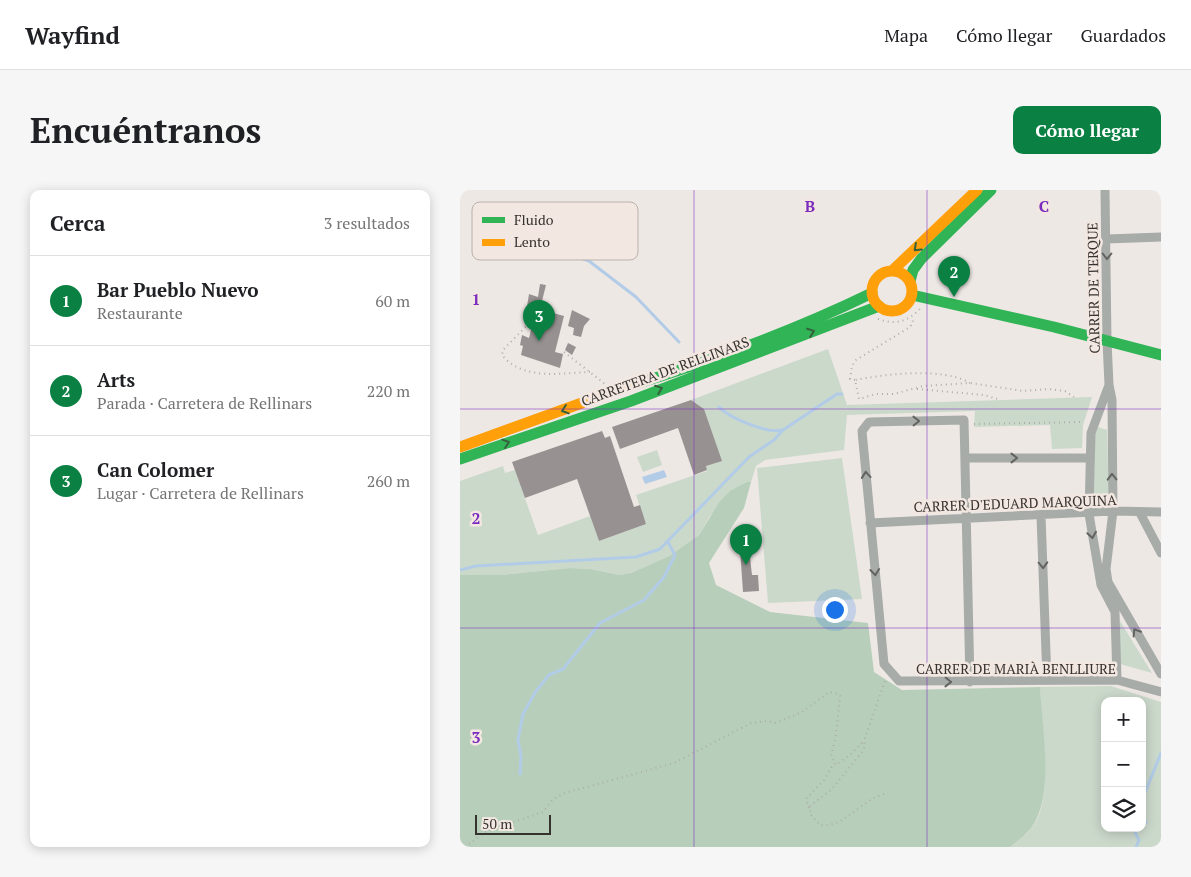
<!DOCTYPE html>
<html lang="es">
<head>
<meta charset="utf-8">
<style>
  body { margin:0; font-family:"PT Serif",serif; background:#f6f6f6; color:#202124 }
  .controls { position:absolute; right:15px; bottom:15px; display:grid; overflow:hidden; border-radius:10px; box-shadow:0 2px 12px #0003 }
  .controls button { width:45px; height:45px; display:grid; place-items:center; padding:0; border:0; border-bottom:1px solid #e0e0e0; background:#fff; color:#202124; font:25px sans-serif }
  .scale { position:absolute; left:15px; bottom:12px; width:76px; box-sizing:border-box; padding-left:5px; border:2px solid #36322f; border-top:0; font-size:14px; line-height:18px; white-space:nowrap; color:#36322f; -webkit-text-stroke:4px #f2e7e1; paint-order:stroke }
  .you { position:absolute; left:374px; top:419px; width:18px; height:18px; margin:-12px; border:4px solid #fff; border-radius:50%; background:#1a73e8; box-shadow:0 0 0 8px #1a73e833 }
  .badge { display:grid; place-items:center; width:32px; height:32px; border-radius:50%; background:#0b8043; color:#fff; font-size:16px; font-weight:700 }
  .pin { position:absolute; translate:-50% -41px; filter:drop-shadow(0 1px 2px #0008) }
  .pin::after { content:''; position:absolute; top:26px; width:18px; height:15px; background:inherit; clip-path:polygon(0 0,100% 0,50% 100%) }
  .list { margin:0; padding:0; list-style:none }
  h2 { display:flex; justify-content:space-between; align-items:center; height:65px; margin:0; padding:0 20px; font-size:21px }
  h2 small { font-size:16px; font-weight:400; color:#757577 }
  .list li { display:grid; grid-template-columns:32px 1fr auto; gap:15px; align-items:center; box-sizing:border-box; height:90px; padding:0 20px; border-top:1px solid #e0e0e0 }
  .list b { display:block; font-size:19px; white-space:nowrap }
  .list p { margin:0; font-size:16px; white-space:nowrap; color:#757577 }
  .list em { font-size:16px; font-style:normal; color:#757577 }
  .icon { flex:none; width:28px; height:28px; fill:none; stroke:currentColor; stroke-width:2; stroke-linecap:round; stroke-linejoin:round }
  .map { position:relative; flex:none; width:701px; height:657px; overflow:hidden; border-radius:10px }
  header { display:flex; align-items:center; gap:30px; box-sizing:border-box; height:70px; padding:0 25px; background:#fff; border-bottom:1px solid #e0e0e0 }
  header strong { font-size:24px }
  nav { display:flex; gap:28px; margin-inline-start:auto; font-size:18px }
  .intro { display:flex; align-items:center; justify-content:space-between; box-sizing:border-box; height:120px; padding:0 30px }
  h1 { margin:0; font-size:35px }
  .button { padding:12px 22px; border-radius:10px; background:#0b8043; color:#fff; font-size:18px; font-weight:700 }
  main { display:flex; gap:30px; padding:0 30px }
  aside { flex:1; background:#fff; border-radius:10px; box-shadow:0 2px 12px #0003 }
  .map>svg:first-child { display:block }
  .green { fill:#cbd9cb; fill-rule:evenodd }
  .forest { fill:#b7cfba }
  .water { fill:#b2cce8 }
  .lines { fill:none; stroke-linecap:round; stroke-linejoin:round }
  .stream { stroke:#b2cce8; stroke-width:3 }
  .building { fill:#979291 }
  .path { stroke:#acadaa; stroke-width:2; stroke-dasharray:1 4; stroke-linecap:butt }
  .street { stroke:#a7aca9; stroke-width:9 }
  .fast { stroke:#30b455; stroke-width:11 }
  .slow { stroke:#ff9f0a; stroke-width:11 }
  .oneway { stroke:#34603c }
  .oneway2 { stroke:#636360 }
  .grid { fill:none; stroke:#7b2cbf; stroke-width:1; stroke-opacity:0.55 }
  .labels { text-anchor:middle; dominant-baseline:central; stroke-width:5; stroke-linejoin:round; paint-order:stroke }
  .street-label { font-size:14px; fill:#36322f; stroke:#f2e7e1 }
  .key { fill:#f2e7e1; stroke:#bab1ac; stroke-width:1 }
  .key-label { font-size:14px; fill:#36322f }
  .grid-label { font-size:16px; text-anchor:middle; font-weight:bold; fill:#7b2cbf; stroke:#f2e7e1; stroke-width:5; stroke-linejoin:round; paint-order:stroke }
</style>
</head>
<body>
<header>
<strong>Wayfind</strong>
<nav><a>Mapa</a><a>Cómo llegar</a><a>Guardados</a></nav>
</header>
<div class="intro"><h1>Encuéntranos</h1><a class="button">Cómo llegar</a></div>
<main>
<aside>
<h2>Cerca<small>3 resultados</small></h2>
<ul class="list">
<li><span class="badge">1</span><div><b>Bar Pueblo Nuevo</b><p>Restaurante</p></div><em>60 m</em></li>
<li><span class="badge">2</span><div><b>Arts</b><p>Parada · Carretera de Rellinars</p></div><em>220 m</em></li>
<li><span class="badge">3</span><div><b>Can Colomer</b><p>Lugar · Carretera de Rellinars</p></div><em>260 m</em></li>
</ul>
</aside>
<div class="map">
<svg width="701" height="657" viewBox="0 0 701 657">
  <rect width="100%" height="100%" fill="#eee8e5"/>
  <!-- green -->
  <path class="green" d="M368 159 387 215 632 207 623 235 622 258 592 259 590 235 514 237 515 221 387 225 384 260 305 270 296 276 291 292H287L250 326 239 345 209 366 171 383 159 385 131 379 110 378 41 385H0V291L43 276 45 283 55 280 78 345 130 326 139 351 186 334 176 305 247 281 246 276 261 270 244 219 231 210Z
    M638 237 647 240 649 308H634L635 240Z
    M197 260 202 275 183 282 177 267Z
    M382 268 402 409 308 413 297 278Z
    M660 431 692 483 660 474Z
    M651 496 701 512V657H550C559 650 568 643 575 633 593 606 581 529 580 497ZM645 511H682V638H645Z"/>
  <!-- forest -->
  <path class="forest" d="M287 292H291L284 318 249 373 256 395 310 422 408 433 414 482 442 500 580 497C582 533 593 597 576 630 571 641 559 650 550 657H0V385H41L110 378 131 379 159 385 171 383 209 366 239 345 260 311 270 301Z"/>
  <!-- water -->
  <path class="water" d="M204 280 207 287 185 294 182 287Z"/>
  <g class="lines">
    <!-- stream -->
    <path class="stream" d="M65 49 129 71 176 107 219 152
      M259 217C269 228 308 244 322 240
      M0 380 16 376 176 367 200 359 289 267 314 250 323 240 377 204H382
      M60 584 61 566 58 550 63 524 76 501 89 485 103 479 140 433 184 410 204 387 215 365 208 352
      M682 610 701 563
      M682 627 686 632 682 635
      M676 657 679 650 675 642 679 638"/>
  </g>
  <!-- building -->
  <path class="building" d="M80 94 86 95 79 123 72 121 71 125 66 123 69 104 78 107Z
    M112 120 130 129 124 136 121 147 113 145 114 138 108 136Z
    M86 121 104 126 95 162 103 164 100 178 61 165 63 156 60 155 62 145 69 148 72 136 77 139 79 126 85 127Z
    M108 153 116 157 112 165 105 160Z
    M231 210 244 219 262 271 246 276 247 280 234 285 218 238 160 259 152 237Z
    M142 241 145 248 150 246 174 317 180 315 186 334 139 351 117 289 65 308 52 272Z
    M287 342 292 385H298L299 401 283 402 279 344Z"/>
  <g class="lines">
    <!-- path -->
    <path class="path" d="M76 126 43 160 42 165C63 191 101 183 130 182
      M418 129C435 135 447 132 460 119
      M104 162 145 194
      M395 190 390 189 392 176 396 170 450 137 453 132 452 127
      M510 193C483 177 426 184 395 190L399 209 416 204H434L463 196 510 193 563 201 588 199 605 201 614 207
      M457 199 524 205 541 210
      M514 234 624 232
      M424 604C399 611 385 638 360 635L350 624V616L372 599 402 562 405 556 404 551 425 491
      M349 618 346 609 364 590 374 573
      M5 657 25 642 83 622 93 609 105 603 214 573 291 533 308 531 316 533 342 522 369 502 379 504 380 506 376 545 371 566 376 575 392 563 404 551"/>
    <!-- street -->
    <path class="street" d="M645 0 647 151 649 195 652 210 653 321 646 379 648 392 701 484
      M647 49 701 47
      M649 195 631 243 629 324 641 395 655 422 657 490
      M505 268H630
      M680 323 701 363
      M581 326 587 490
      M410 333 653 321 701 322
      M510 492 504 230 409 232 402 241 424 474 439 491 657 490 701 502"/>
    <!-- fast -->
    <path class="fast" d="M450 91 453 80 461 69 531 0
      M452 105 594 137 701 165
      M169 196C252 171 334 141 412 103
      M0 269 171 211 419 116"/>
    <!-- slow -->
    <path class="slow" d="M412 101a20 20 0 1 1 40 0a20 20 0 1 1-40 0Z
      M432 81 517 0
      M0 257 169 196"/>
  </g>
  <!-- one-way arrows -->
  <defs><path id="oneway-chevron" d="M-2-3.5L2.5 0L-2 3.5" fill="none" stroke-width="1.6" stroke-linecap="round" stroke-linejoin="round" transform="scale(1.25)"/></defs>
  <g class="oneway">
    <use href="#oneway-chevron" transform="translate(457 58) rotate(137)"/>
    <use href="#oneway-chevron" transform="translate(351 142) rotate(-21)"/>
    <use href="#oneway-chevron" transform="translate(199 199) rotate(-21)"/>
    <use href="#oneway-chevron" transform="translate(105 220) rotate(161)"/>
    <use href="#oneway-chevron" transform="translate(46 253) rotate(-19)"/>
  </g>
  <g class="oneway2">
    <use href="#oneway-chevron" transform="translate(647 66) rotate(90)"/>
    <use href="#oneway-chevron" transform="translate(456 231) rotate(-1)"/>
    <use href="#oneway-chevron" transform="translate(554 268)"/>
    <use href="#oneway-chevron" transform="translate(406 285) rotate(-95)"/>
    <use href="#oneway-chevron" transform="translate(652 287) rotate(-91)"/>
    <use href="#oneway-chevron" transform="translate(632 345) rotate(81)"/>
    <use href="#oneway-chevron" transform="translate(583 375) rotate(88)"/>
    <use href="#oneway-chevron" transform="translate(415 382) rotate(84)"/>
    <use href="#oneway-chevron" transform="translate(676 442) rotate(-122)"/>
    <use href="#oneway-chevron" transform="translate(488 492) rotate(1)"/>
  </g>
  <!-- grid -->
  <path class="grid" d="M234 0V657M467 0V657M0 219H701M0 438H701"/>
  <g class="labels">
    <!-- street labels -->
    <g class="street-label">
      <text transform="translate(633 98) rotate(-91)">CARRER DE TERQUE</text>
      <text transform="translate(205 181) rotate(-20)">CARRETERA DE RELLINARS</text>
      <text transform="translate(555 313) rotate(-2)">CARRER D'EDUARD MARQUINA</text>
      <text x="556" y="478">CARRER DE MARIÀ BENLLIURE</text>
    </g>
  </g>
  <!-- legend -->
  <rect x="12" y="12" width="166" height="58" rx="8" class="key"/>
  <rect x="22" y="27" width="23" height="6" fill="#30b455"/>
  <rect x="22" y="49" width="23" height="7" fill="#ff9f0a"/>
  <g class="key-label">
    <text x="54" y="35">Fluido</text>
    <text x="54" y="57">Lento</text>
  </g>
  <g class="grid-label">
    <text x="350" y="22">B</text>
    <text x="584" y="22">C</text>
    <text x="16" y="115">1</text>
    <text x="16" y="334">2</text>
    <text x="16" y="553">3</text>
  </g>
</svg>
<div class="controls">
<button>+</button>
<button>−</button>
<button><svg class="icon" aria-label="layers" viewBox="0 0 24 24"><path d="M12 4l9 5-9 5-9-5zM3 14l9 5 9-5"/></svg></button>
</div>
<div class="scale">50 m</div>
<div class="you"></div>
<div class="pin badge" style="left:286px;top:375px">1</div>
<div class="pin badge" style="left:494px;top:107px">2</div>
<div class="pin badge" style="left:79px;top:151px">3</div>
</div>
</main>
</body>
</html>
